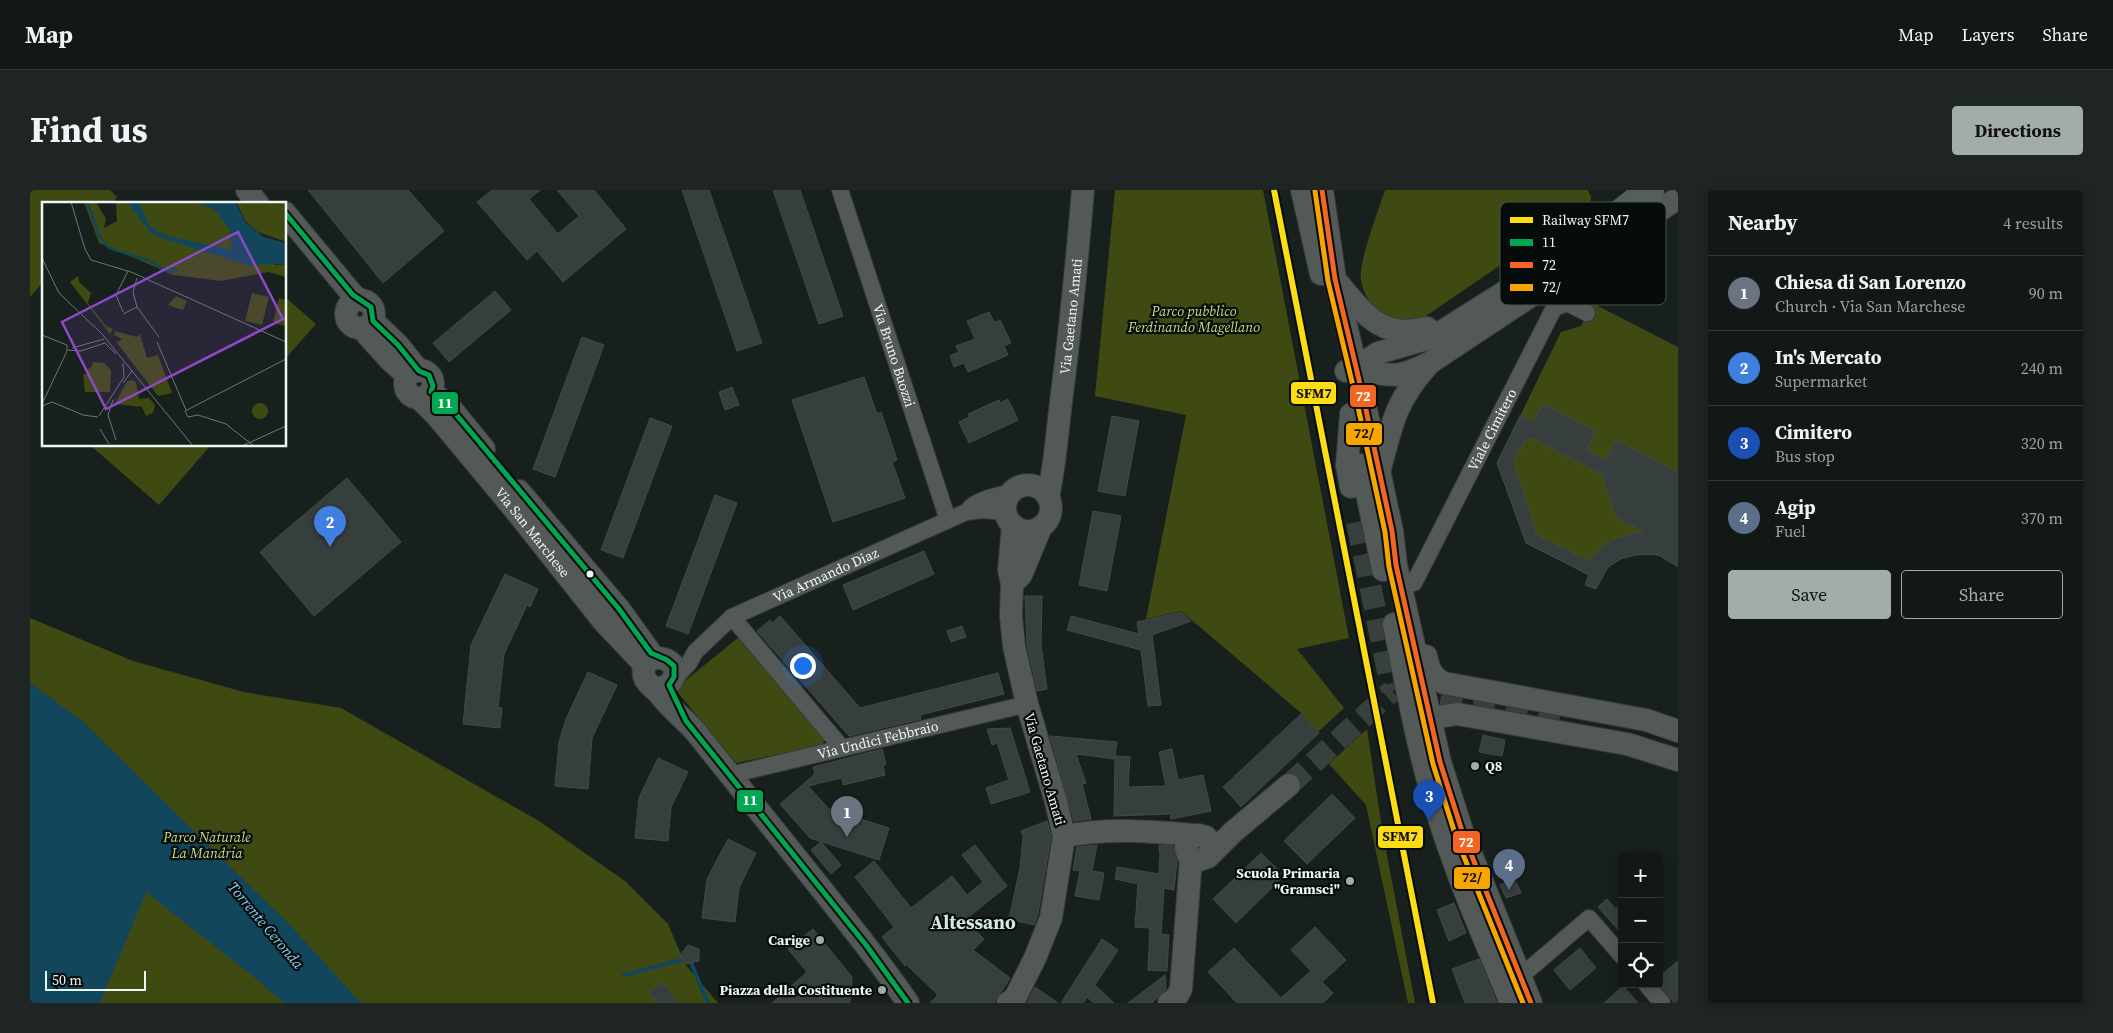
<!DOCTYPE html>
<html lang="en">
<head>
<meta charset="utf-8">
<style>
  body { margin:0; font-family:"Source Serif 4",serif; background:#1f2523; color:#f1f3f6 }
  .controls { position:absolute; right:15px; bottom:15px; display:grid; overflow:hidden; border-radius:5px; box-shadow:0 2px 12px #0003 }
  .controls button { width:45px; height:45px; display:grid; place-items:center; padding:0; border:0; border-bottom:1px solid #313735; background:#121816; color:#f1f3f6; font:25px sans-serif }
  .scale { position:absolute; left:15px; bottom:12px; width:101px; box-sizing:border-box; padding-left:5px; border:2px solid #edf7f4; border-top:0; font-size:14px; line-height:18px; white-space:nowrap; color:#edf7f4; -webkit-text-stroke:4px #060c0a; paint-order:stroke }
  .you { position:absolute; left:772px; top:475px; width:18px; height:18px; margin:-12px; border:4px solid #fff; border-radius:50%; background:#1a73e8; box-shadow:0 0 0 8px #1a73e833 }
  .badge { display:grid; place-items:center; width:32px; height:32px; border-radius:50%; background:#a2aca9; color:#fff; font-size:16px; font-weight:700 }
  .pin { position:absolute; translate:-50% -41px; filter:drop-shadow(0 1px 2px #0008) }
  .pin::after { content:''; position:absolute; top:26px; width:18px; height:15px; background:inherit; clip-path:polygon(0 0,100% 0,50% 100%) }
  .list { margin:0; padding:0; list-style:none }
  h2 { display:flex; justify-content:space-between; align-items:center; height:65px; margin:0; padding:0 20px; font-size:21px }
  h2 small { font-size:16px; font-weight:400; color:#9ca0a1 }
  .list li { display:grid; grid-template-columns:32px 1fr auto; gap:15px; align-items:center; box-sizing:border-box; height:75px; padding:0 20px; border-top:1px solid #313735 }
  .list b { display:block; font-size:19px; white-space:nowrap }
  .list p { margin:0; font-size:16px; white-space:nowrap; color:#9ca0a1 }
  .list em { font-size:16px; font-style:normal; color:#9ca0a1 }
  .actions { display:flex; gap:10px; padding:15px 20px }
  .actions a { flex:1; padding:11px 0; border:1px solid #a2aca9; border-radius:5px; text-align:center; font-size:18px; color:#a2aca9 }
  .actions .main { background:#a2aca9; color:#111 }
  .icon { flex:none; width:28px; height:28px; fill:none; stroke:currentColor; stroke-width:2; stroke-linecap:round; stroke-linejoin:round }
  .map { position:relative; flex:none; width:1648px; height:813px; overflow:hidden; border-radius:5px }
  header { display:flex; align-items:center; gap:30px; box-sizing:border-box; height:70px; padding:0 25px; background:#121816; border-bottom:1px solid #313735 }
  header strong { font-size:24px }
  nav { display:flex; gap:28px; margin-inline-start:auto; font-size:18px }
  .intro { display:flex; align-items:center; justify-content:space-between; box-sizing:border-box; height:120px; padding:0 30px }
  h1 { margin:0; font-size:35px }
  .button { padding:12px 22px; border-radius:5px; background:#a2aca9; color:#111; font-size:18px; font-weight:700 }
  main { display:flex; gap:30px; padding:0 30px }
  aside { flex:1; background:#121816; border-radius:5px; box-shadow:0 2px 12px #0003 }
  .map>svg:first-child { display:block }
  .green { fill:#3f4912 }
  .water { fill:#11465c }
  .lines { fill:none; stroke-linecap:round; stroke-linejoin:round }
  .stream { stroke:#11465c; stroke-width:4 }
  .building { fill:#373e3e; stroke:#424949; fill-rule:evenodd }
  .secondary-tunnel { stroke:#38403e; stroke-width:22; stroke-dasharray:22 11; stroke-linecap:butt }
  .street-casing { stroke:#363c3b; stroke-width:18 }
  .secondary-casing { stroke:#363c3b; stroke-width:24 }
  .highway-casing { stroke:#363c3b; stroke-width:29 }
  .street { stroke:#535957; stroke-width:16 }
  .secondary { stroke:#535957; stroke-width:22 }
  .highway { stroke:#545f5a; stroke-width:28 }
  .bus-1-casing { stroke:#060c0a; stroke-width:9 }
  .bus-2-casing { stroke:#060c0a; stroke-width:9 }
  .bus-3-casing { stroke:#060c0a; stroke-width:9 }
  .bus-1 { stroke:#00a651; stroke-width:5 }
  .bus-2 { stroke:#f26522; stroke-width:5 }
  .bus-3 { stroke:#f7a600; stroke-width:5 }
  .rail-1-casing { stroke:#060c0a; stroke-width:10 }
  .rail-1 { stroke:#fcdc12; stroke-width:6 }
  .bus-dot { fill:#edf7f4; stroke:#060c0a; stroke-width:2 }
  .poi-dot { fill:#a2aca9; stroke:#060c0a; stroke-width:2 }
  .labels { text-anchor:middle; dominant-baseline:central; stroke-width:4.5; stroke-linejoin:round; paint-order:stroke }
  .park-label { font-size:14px; font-style:italic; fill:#c9db81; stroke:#060c0a }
  .street-label { font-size:14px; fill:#edf7f4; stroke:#060c0a }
  .poi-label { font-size:14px; font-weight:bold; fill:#edf7f4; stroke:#060c0a; text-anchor:end }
  .water-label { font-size:15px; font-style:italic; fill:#84d2f8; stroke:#060c0a }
  .district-label { font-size:19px; font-weight:bold; fill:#d4e8e2; stroke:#060c0a }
  .inset-river { fill:none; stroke:#11465c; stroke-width:2.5 }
  .inset-road { fill:none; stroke:#6d7674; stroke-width:1 }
  .view { fill:#8c4ac7; fill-opacity:0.15; stroke:#8c4ac7; stroke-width:2.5 }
  .inset-edge { fill:none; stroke:#edf7f4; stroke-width:2.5 }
  .key { fill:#060c0a; stroke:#4b5250; stroke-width:1 }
  .key-label { font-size:14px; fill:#edf7f4 }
  .line-badge { stroke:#060c0a; stroke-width:2 }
  .badge-label { font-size:14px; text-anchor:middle; font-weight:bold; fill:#fff }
  .pale-badge-label { font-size:14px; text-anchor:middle; font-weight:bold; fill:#111 }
</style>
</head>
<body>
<header>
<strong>Map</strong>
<nav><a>Map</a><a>Layers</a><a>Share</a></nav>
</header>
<div class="intro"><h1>Find us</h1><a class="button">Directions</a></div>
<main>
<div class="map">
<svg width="1648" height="813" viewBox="0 0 1648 813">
  <rect width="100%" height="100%" fill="#18201e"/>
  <!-- green -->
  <path class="green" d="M0 0H80L87 7 81 14H14V91L0 107Z
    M1085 0H1233L1319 448 1267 459 1314 518 1288 542 1271 523 1151 421 1116 429 1156 225 1065 206Z
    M1355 0H1558L1561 7 1560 14 1387 132C1378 131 1367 132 1360 129 1345 123 1333 105 1331 90 1328 73 1349 19 1355 0Z
    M255 107 286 134 255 169Z
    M1562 113 1648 157V354L1637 369C1619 361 1592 362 1578 378 1572 384 1569 392 1566 399L1555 395 1559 385 1496 353 1467 273 1531 142 1551 136Z
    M60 255H181L129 315Z
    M0 428 103 471 214 502 311 518 509 631 595 691 638 734 655 774 688 813H20L0 494Z
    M709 447 796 542 793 555 706 573 645 499Z
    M1337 539 1352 639 1385 813H1378L1336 615 1299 574Z"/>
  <!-- water -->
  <path class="water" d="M0 493 51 530 259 734 331 813H254L224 787 116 702 70 813H0Z"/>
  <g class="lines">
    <!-- stream -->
    <path class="stream" d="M594 785 659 768 678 813"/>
  </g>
  <!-- building -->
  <path class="building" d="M278 0H378L414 41 353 93Z
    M462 0H510L499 9 528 44 549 26 527 0H564L596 39 533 92 507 61 497 70 447 12Z
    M652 0H679L732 153 707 161Z
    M743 0H770L813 126 789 134Z
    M465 101 481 120 419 172 403 153Z
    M959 122 964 132 970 130 981 153 974 156 978 165 938 182 934 173 924 177 920 166 929 162 926 156 945 149 937 131Z
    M552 147 574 155 525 287 503 279Z
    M834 187 847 224 851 222 867 270 862 272 875 308 803 332 762 210Z
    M702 197 709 215 695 220 689 202Z
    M978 209 988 230 939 253 929 232 940 227 938 224 969 210 970 213Z
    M1513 214 1566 241 1557 260 1576 270 1586 250 1648 282V377L1627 364 1605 365 1591 369 1578 377 1566 399 1555 395 1559 385 1496 353 1467 273 1490 226 1503 232ZM1502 248 1572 284 1586 327 1613 341 1585 349 1573 356 1559 371 1507 345 1483 272 1494 251Z
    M1082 226 1109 231 1095 306 1068 301Z
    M620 228 642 236 593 368 571 360Z
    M317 288 371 352 284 426 230 362Z
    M685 305 707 313 658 444 636 436Z
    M1063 321 1091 326 1077 401 1049 395Z
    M894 361 904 384 823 420 813 395Z
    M475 384 508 399 500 417 497 415 474 464 468 518H472L470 538 433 534 441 455Z
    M995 406H1012L1011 455 1017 499 1007 501 997 454Z
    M1151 422 1161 431 1122 445 1131 515 1118 516 1111 460 1037 440 1041 426 1109 444 1107 432Z
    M750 426 830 518 968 483 974 504 890 525 891 529 819 546 727 441 740 430 742 433Z
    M932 436 936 447 921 452 917 441Z
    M558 482 587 495 562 548 558 599 525 596 529 552 536 529Z
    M1271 524 1289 543 1211 617 1193 597Z
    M980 538 1000 602 961 614 956 598 979 590 967 553 962 555 957 539Z
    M1453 545 1475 550 1472 566 1449 562Z
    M1020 546 1087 552 1085 566 1100 567 1098 597 1136 596 1129 562 1142 559 1148 590 1173 585 1181 621 1141 629 1140 624 1084 626 1085 569 1046 564 1056 593 1052 594 1061 629 1044 631Z
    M852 559 856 574 853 575 855 585 813 595 812 588 778 596 799 619 859 638 849 670 780 648 750 614 785 584 783 577Z
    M628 568 658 582 641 617 638 651 605 648 609 608Z
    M1302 604 1325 628 1277 674 1254 651Z
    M1017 631 1021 646 1008 724 1004 735 979 729 990 678 993 646 991 641Z
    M698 649 726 663 709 698 705 732 672 728 677 689Z
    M791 652 811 675 801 684 781 660Z
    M945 655 977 696 935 730 954 749 943 760 980 788 964 813H900L908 805 876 774 875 776 852 747 864 737 825 687 844 671 881 718 922 686 937 705 953 692 932 665Z
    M1067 655 1062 681 1074 683 1069 710 1045 706 1050 681 1043 680 1047 657Z
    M1129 655 1143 656 1147 671 1144 700 1134 698 1131 744 1139 745 1137 781 1118 780 1120 738 1105 737 1108 694 1085 689 1087 677 1129 684 1130 665Z
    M1231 663 1254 686 1206 733 1183 709Z
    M1484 688 1491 703 1476 708 1470 695Z
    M1577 709 1586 719 1592 713V744L1568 717Z
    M1424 713 1436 743 1419 751 1407 720Z
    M1285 737 1316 770 1292 792 1303 803 1293 813H1207L1178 782 1204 758 1251 808 1281 781 1261 760Z
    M783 739 822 787 820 813H742L777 782 758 759Z
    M1072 749 1088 760 1065 795 1084 813H1064L1057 807 1053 813H1031Z
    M658 755 669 759V771L656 774 650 765Z
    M1550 758 1566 778 1540 800 1524 780Z
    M1449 769 1459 794 1467 813H1435L1422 779Z
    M1648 771V813H1644L1629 794V787Z
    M1135 785 1136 799 1122 813H1098Z
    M632 792 648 813H628L619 802Z
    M1593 796 1608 813H1574Z
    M1005 797 1028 813H997Z"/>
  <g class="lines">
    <!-- secondary-tunnel -->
    <path class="secondary-tunnel" d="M1327 332 1362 501
      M1378 503 1530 527
      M1259 595 1362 501"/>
    <!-- street casing -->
    <g class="street-casing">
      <g id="street">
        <path id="s1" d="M810 0 918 330"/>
        <path d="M939 319C948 309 968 305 981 303"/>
        <path id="s2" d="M1384 393 1524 118 1537 113 1557 123"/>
        <path d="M702 427 812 558"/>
        <path id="s3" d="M644 489 659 473 665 462 702 427 936 322 953 320 975 322"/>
        <path id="s4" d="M700 585 997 514"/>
        <path d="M1490 787 1559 728 1592 766"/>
        <path d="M1616 794 1632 813"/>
      </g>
    </g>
    <!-- secondary casing -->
    <g class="secondary-casing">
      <g id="secondary">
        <path d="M217 0 228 14"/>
        <path d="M1272 0 1291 84"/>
        <path d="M1292 0 1305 89 1335 215 1362 341 1366 375 1410 572 1433 644 1501 813"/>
        <path d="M255 23 323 105 330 110"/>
        <path d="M1308 93C1334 124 1352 150 1397 138"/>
        <circle cx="330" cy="124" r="14"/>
        <path d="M343 131 368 155 389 181"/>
        <path d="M333 140 359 169 378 186"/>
        <path d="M1326 178C1361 187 1368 189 1401 172L1648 8"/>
        <circle cx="389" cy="194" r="14"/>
        <path d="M1316 181 1326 178 1348 163 1397 149 1411 142 1578 37"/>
        <path d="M401 202 419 216 454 259"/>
        <path id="s5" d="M389 208 407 226 486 321 574 432 611 471 614 478"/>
        <path d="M1321 224 1317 275 1321 297"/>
        <path d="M1331 275 1353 380"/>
        <path d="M1350 279C1362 234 1365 212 1397 176"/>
        <circle cx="998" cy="318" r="23"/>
        <path d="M489 301 589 419 620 462"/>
        <path id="s6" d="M1018 307C1025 275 1027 244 1031 212 1040 142 1047 71 1053 0"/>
        <path d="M982 394 991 385 1011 337"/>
        <path d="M1364 434C1377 497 1388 561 1407 622 1427 687 1455 750 1481 813"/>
        <path d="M1396 466C1399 479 1402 488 1414 493L1616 530 1648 541"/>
        <path d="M625 498C639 498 647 490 644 476 633 462 610 467 614 486 616 494 626 499 631 506 641 519 654 529 665 541 708 594 750 648 793 701 822 738 852 774 878 813"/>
        <path d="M1402 528 1427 524 1490 535 1597 554 1648 570"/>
        <path d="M1034 646C1077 638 1120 641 1164 645"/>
        <path d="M1180 664 1182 656 1176 647 1168 645 1158 650 1156 658 1158 665 1167 671 1178 667 1203 642 1259 595"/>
        <path d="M978 813 985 808 1005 768 1021 728 1034 646 1026 612 997 514 984 456 981 426 982 394 979 380 983 335"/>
        <path d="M1139 813 1146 808 1151 799 1161 668"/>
      </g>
    </g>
    <!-- highway casing -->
    <g class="highway-casing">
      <path id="highway" d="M1563 45 1620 0"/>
    </g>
    <!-- street -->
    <use href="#street" class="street"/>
    <!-- secondary -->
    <use href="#secondary" class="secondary"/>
    <!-- highway -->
    <use href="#highway" class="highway"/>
    <!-- bus-1 casing -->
    <g class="bus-1-casing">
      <path id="bus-1" d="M255 23 323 105 341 117 343 131 368 155 389 181 399 185 403 196 401 202 419 216 430 229 589 419 621 463 637 470 644 476V487L639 495 656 531 836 755 878 813"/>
    </g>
    <!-- bus-2 casing -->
    <g class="bus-2-casing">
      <path id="bus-2" d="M1292 0 1305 89 1335 215 1362 341 1366 375 1410 572 1433 644 1501 813"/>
    </g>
    <!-- bus-3 casing -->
    <g class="bus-3-casing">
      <path id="bus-3" d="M1285 1 1298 91 1328 217 1355 342 1359 377 1403 574 1426 647 1493 813"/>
    </g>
    <!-- bus-1 -->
    <use href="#bus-1" class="bus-1"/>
    <!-- bus-2 -->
    <use href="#bus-2" class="bus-2"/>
    <!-- bus-3 -->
    <use href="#bus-3" class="bus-3"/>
    <!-- rail-1 casing -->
    <g class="rail-1-casing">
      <path id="rail-1" d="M1244 0 1403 813"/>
    </g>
    <!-- rail-1 -->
    <use href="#rail-1" class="rail-1"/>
  </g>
  <!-- markers -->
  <circle class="bus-dot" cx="560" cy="384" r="4.5"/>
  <g class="poi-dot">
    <circle cx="1445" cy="576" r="5"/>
    <circle cx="1320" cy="691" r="5"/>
    <circle cx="790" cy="750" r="5"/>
    <circle cx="852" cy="800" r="5"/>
  </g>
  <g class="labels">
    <!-- park labels -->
    <g class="park-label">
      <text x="1164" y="121">Parco pubblico<tspan x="1164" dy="16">Ferdinando Magellano</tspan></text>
      <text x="177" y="647">Parco Naturale<tspan x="177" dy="16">La Mandria</tspan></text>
    </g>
    <!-- street labels -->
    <g class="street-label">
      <text stroke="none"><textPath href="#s6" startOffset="182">Via Gaetano Amati</textPath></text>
      <text stroke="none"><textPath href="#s1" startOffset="174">Via Bruno Buozzi</textPath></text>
      <text stroke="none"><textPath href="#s2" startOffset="172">Viale Cimitero</textPath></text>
      <text stroke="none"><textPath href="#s5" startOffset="176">Via San Marchese</textPath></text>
      <text stroke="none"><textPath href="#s3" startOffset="188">Via Armando Diaz</textPath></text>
      <text stroke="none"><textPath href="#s4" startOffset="152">Via Undici Febbraio</textPath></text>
      <text transform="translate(1015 579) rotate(74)">Via Gaetano Amati</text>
    </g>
    <!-- poi labels -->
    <g class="poi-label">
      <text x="1455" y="576" text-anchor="start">Q8</text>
      <text x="1310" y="683">Scuola Primaria<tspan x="1310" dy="16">"Gramsci"</tspan></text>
      <text x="780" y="750">Carige</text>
      <text x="842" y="800">Piazza della Costituente</text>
    </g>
    <!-- water labels -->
    <g class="water-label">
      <text transform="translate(236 735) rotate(50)">Torrente Ceronda</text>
    </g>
    <!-- district labels -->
    <g class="district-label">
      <text x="943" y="732">Altessano</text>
    </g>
  </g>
  <!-- overview -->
  <g transform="translate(12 12)">
    <rect width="244" height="244" fill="#18201e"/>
    <path d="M42 0H54L64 17 62 26 75 19 74 0H181L233 63 244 62V75L226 70 179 79 132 73 57 41ZM194 0H244V40L216 30 204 20ZM36 74 37 80 49 91 46 101 64 124 71 127 68 132 28 80ZM210 91 227 95 220 123 203 119ZM134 94 145 99 141 108 126 103ZM237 96 244 98V124L231 121ZM73 129 95 135 98 132 105 156 116 153 130 191 116 194 75 141 80 137 72 133ZM51 160 62 161 69 168 68 190H43L41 172H45L44 167 49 166ZM90 178 94 180 97 197 107 196 113 203 111 211 104 214 100 205 73 202 85 179ZM210 209a8 8 0 1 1 16 0a8 8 0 1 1-16 0Z" fill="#3f4912"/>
    <path d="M85 0H97L108 25 126 34 190 48 188 28 173 8 153 0H193L204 21 222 35 244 41V62L206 63 122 37 108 30Z" fill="#11465c"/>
    <path class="inset-river" d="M45 0 58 35 67 46 108 59 128 71 134 66"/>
    <path class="inset-road" d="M29 0 43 47 49 58 89 70 244 140M0 56 17 91 60 132 151 244M95 76 91 90 95 105 117 135M81 110 74 93 86 69M81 112 95 105M0 133 25 143V149M115 140 144 208M30 146 62 137M26 148 39 149 63 141 74 152M81 181 90 169M71 198 66 213 74 238M0 202 25 149M0 204 10 200 41 213 56 215M156 213 146 215 143 209 244 157M156 213 184 222 212 244M57 214 82 175 81 161M58 227 67 242M200 244 244 224"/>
    <path class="view" d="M196 30 241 117 64 207 20 120Z"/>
    <rect width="244" height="244" class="inset-edge"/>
  </g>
  <!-- legend -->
  <rect x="1470" y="12" width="166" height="103" rx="8" class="key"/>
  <rect x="1480" y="27" width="23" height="6" fill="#fcdc12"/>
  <rect x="1480" y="49" width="23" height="7" fill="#00a651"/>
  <rect x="1480" y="72" width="23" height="6" fill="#f26522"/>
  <rect x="1480" y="94" width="23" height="7" fill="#f7a600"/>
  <g class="key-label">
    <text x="1512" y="35">Railway SFM7</text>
    <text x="1512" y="57">11</text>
    <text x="1512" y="80">72</text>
    <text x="1512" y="102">72/</text>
  </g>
  <g class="line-badge">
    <rect x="1260" y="191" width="47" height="24" rx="5" fill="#fcdc12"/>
    <rect x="1319" y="194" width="28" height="24" rx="5" fill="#f26522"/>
    <rect x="401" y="201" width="28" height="24" rx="5" fill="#00a651"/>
    <rect x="1315" y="232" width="38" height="24" rx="5" fill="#f7a600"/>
    <rect x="706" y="599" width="28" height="24" rx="5" fill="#00a651"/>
    <rect x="1347" y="635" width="47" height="24" rx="5" fill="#fcdc12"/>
    <rect x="1422" y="640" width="29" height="24" rx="5" fill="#f26522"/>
    <rect x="1423" y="676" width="38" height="24" rx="5" fill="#f7a600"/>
  </g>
  <g class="badge-label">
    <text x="1333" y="211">72</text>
    <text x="415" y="218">11</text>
    <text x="720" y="615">11</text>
    <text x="1436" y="657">72</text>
  </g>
  <g class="pale-badge-label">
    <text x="1284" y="208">SFM7</text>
    <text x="1334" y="248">72/</text>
    <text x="1370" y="651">SFM7</text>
    <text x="1442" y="692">72/</text>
  </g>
</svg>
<div class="controls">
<button>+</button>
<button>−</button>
<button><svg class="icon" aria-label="locate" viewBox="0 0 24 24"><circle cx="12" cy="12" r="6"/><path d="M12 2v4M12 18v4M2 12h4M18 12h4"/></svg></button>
</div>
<div class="scale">50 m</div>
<div class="you"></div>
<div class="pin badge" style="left:817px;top:647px;background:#6b7280">1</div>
<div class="pin badge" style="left:300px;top:357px;background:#3f7fe0">2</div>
<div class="pin badge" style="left:1399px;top:631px;background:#1a4fb4">3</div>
<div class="pin badge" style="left:1479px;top:700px;background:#5c6f8a">4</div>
</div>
<aside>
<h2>Nearby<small>4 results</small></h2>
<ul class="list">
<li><span class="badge" style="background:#6b7280">1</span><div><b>Chiesa di San Lorenzo</b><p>Church · Via San Marchese</p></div><em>90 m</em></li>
<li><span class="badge" style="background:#3f7fe0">2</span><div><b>In's Mercato</b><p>Supermarket</p></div><em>240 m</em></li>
<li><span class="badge" style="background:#1a4fb4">3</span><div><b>Cimitero</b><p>Bus stop</p></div><em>320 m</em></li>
<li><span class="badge" style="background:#5c6f8a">4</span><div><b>Agip</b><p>Fuel</p></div><em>370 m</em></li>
</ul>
<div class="actions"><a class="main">Save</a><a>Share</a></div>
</aside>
</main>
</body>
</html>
